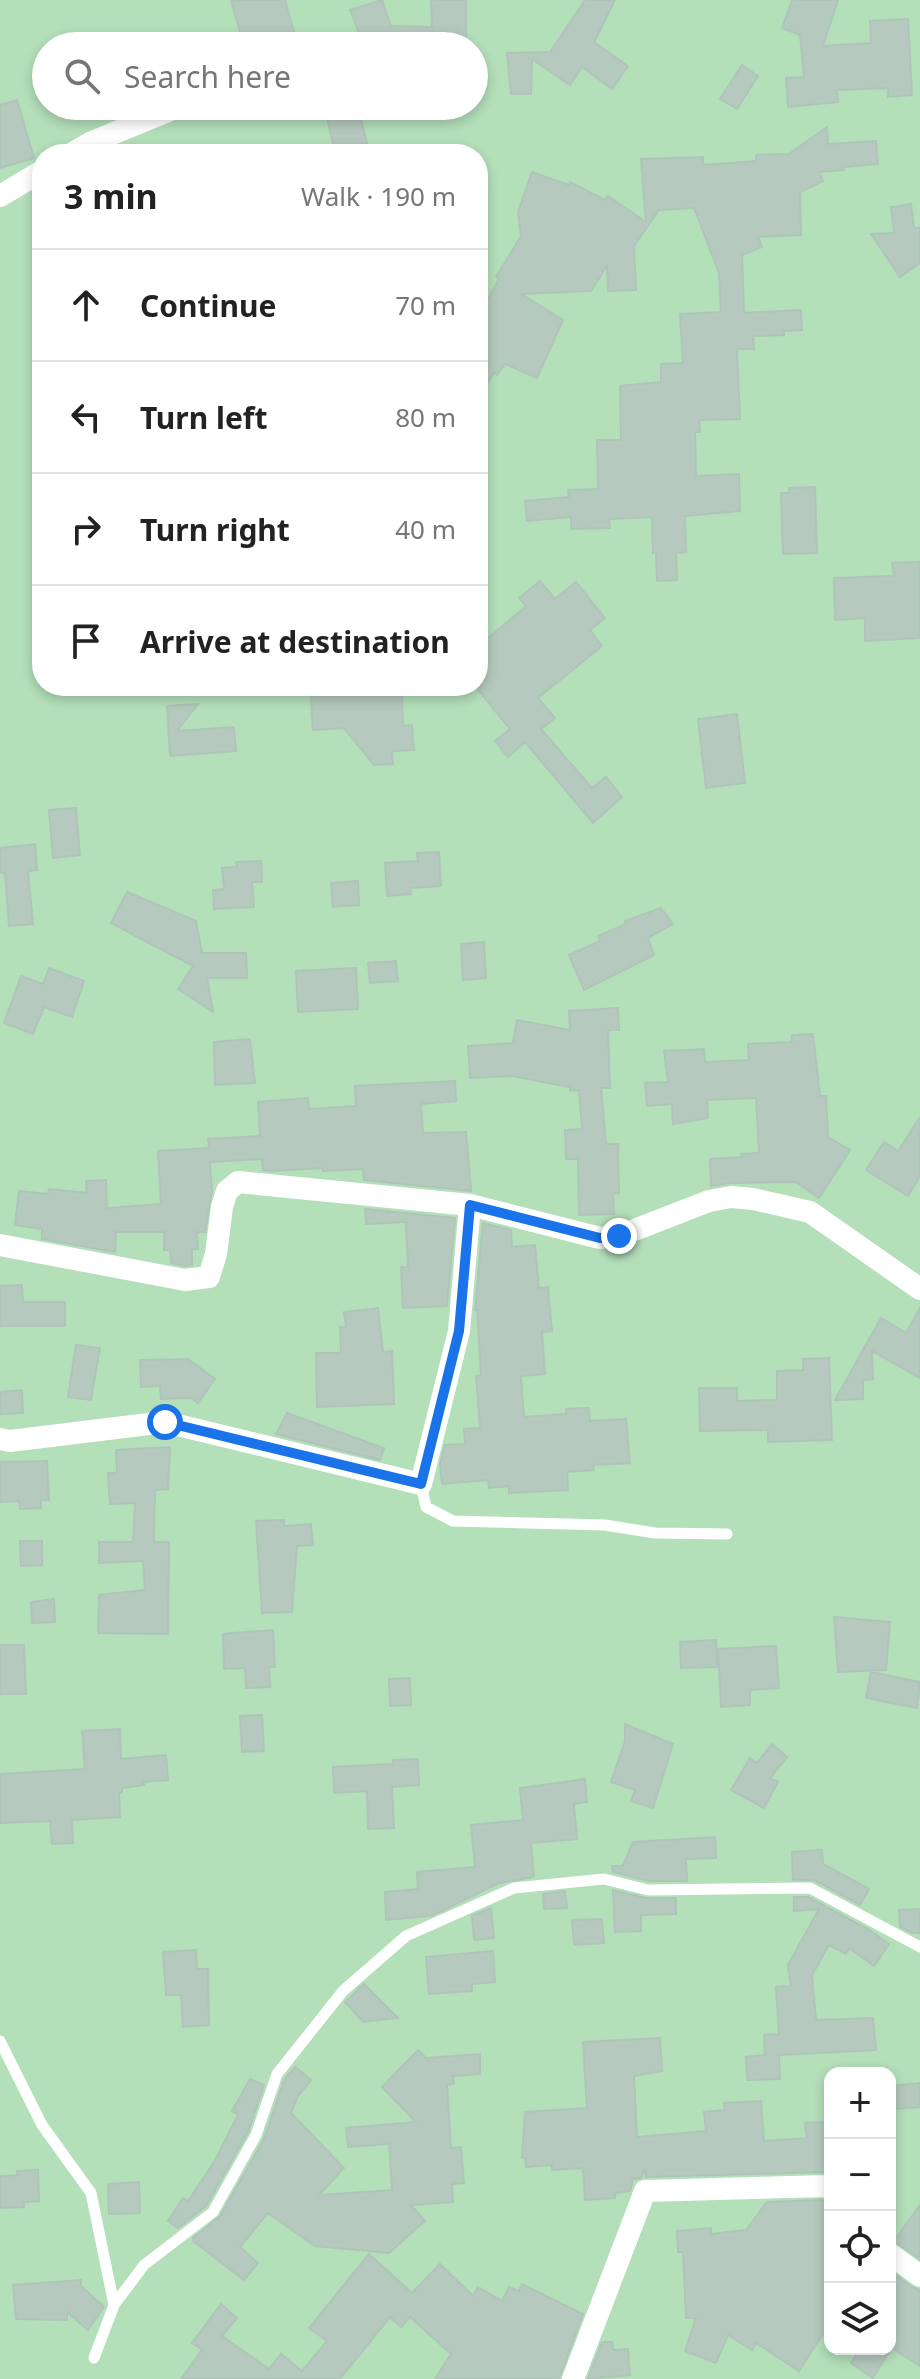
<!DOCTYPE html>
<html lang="en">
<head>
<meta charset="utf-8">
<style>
  body { margin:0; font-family:"Noto Sans",sans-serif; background:#f2f2f2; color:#222 }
  .controls { position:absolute; right:24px; bottom:24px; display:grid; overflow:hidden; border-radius:16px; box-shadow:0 4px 12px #0003 }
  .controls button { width:72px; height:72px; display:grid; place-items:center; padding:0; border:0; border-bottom:2px solid #e0e0e0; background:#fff; color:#222; font:40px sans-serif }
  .stop { position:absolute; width:24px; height:24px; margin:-18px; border:6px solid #1a73e8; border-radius:50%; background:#fff }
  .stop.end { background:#1a73e8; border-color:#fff; box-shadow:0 2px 8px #0008 }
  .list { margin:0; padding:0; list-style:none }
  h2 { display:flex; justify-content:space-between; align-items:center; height:104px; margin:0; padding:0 32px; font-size:34px }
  h2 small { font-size:26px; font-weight:400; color:#767676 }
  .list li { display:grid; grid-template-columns:52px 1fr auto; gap:24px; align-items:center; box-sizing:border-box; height:112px; padding:0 32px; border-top:2px solid #e0e0e0 }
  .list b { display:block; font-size:30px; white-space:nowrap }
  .list em { font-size:26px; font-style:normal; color:#767676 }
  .icon { flex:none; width:44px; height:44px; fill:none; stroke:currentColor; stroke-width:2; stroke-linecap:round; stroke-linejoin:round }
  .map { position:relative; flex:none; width:920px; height:2379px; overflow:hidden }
  .search { position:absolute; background:#fff; box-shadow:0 4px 12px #0003; left:32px; top:32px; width:456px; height:88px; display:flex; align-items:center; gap:20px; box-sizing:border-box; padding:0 28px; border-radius:44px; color:#767676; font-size:30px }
  .panel { position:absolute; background:#fff; box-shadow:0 4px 12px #0003; left:32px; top:144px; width:456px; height:552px; border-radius:32px }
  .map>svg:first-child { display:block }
  .green { fill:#b3dfb9; fill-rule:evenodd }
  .building { fill:#b5c9be; stroke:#afc5b9; stroke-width:2 }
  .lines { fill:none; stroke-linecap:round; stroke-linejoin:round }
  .lane { stroke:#fff; stroke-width:11 }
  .street { stroke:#fff; stroke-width:22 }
  .route { stroke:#1a73e8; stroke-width:10 }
</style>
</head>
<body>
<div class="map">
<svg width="920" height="2379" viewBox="0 0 920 2379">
  <rect width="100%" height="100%" fill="#ddebe3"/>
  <!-- green -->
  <path class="green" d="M0 0H920V2379H0ZM46 46H474V106H46ZM42 154H478V686H42ZM830 2073H890V2349H830Z"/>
  <!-- building -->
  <path class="building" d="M231 0H285L298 46H244Z
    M382 0 391 26 432 27 431 0H466V43H447V46H364L350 10Z
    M585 0H615L594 42 628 66 612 89 582 67 570 85 532 59 531 94H511L507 53 550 52Z
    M792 0H838L823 46 871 43 870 21 908 19 912 95 888 97V88L837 90 838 102 788 107 786 78 804 77 800 35 782 28Z
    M742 65 758 76 737 109 720 99Z
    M17 100 34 158 0 168V105Z
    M324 106H352L356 120 361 118 367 144 335 152Z
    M827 127 828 144 876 141 878 164 843 167 844 170 819 172 823 181 800 192 801 235 758 237 762 247 742 255 744 313 801 310 802 330 784 331V335L753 336 754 349H737L740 419 699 420 700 432H695L696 476 739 474 740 511 685 516 686 552 676 553 677 580 657 581 656 553H653L652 517 609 519 610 528 571 529V517L527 521 525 501 569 497 568 490 598 489 597 440H621L620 386 661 382V364L683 363 680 314 721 312 719 273 694 208 659 210 634 246 636 290 608 291 607 266 591 291 521 294 563 320 537 378 505 364 497 375 494 373 478 398V326L490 307 485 304 499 279 496 277 521 236 518 212 532 172 569 185 570 182 605 200 608 196 646 222 641 159 703 157V165L756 161V155L789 154Z
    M911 204 914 228H920V263L900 277 871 234 894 233 891 207Z
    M815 487 817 553 783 554 781 493H789V488Z
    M920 562V638L865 641V618L835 620 834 578 894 576 892 563Z
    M540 581 555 599 576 582 605 618 590 630 602 646 538 698 555 718 541 729 592 788 606 777 622 797 593 823 525 742 508 757 495 741 510 729 478 690V647L526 606 519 598Z
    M310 686H333L334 692 402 691 403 726 412 725 414 750 392 751 393 764 374 765 344 728 313 730Z
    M198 704 177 731 234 727 236 751 170 756 167 706Z
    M737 714 745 783 706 788 698 719Z
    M76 808 80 855 53 858 49 810Z
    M35 844 37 870 28 871 33 924 9 926 5 873H0V848Z
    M439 852 441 886 410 888 411 894 387 896 385 863 418 861 417 853Z
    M261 861 262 882H252L254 907 214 909 213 890 224 889 222 868 237 867 236 862Z
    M358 881 359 905 333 907 331 883Z
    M127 892 196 921 202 953H246L247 978H207L213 1012 178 989 193 966 111 923Z
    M661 908 673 924 648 938 654 955 584 990 569 955 600 941 598 936 626 924 625 921Z
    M484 942 486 978 463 980 461 944Z
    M396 961 398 981 370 983 368 963Z
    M49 968 84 981 72 1017 44 1007 33 1034 4 1023 21 976 43 984Z
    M356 968 358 1009 298 1012 296 971Z
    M618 1008 619 1030H608L610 1088H601L606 1144H618L619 1193 613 1194 614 1214 579 1215 578 1159H566L565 1130 582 1129 579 1090 570 1091V1087L512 1076 470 1078 468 1046 513 1043 517 1020 570 1030 569 1011Z
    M813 1034 820 1096H826L828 1137 850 1150 819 1198 796 1182 729 1183 711 1186 710 1159 742 1157 741 1154 759 1153 756 1098 707 1100 708 1118 673 1124 672 1104 647 1106 645 1083 668 1082 664 1051 704 1049 705 1062 749 1060 748 1044 792 1042V1035Z
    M250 1039 255 1083 215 1085 214 1042Z
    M455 1081 456 1101 421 1104 423 1133 466 1132 471 1191 364 1180 363 1169 323 1171V1168L271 1171 263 1170 262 1159 210 1162 212 1191 205 1232H197L198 1249H192V1265L185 1266 171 1263 170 1250H164V1232H116L115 1252 42 1239V1229L15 1225 19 1191 48 1194 49 1189 87 1193 86 1181 106 1180 107 1208 161 1204 158 1151 209 1148 208 1139 260 1136 258 1102 308 1098 309 1109 356 1106 355 1086Z
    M920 1117V1176L908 1196 866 1170 884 1142 898 1151Z
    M365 1209 455 1218 447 1306 403 1308 401 1267H408L406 1222 366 1224Z
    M483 1223 511 1230 512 1247 535 1245 539 1288 548 1287 552 1331 542 1332 545 1374 521 1376 524 1417 566 1414V1409L589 1408 590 1421 626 1419 630 1463 593 1465 594 1470 567 1472 568 1490 509 1493V1486L489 1488 488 1480 442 1484 440 1464 445 1445 465 1444 464 1429 480 1428 476 1376 481 1375 477 1310H475Z
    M22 1285 23 1302H65V1326H0V1286Z
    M378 1308 383 1352 392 1351 394 1404 317 1407 316 1353H341L340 1327H346L344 1312Z
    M920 1308V1378L872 1351 873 1379 863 1380V1399L835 1400 881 1318 906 1333Z
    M76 1345 100 1348 91 1400 68 1397Z
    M829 1358 832 1440 768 1442V1430L700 1431 699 1388H737V1401L777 1400V1371L803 1370V1359Z
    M188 1359 215 1379 198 1403 191 1398 161 1399 160 1386 141 1387 140 1360Z
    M22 1390 23 1413 0 1414V1392Z
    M287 1413 384 1448 380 1460 276 1434Z
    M170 1447 168 1489 155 1490 154 1542H169L168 1634 98 1633 99 1595 145 1590 143 1561 99 1563V1542H133L135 1503 110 1504 108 1473H117L116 1450Z
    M47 1461 49 1500H41V1508L20 1509 19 1501 0 1502V1462Z
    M284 1520V1526L311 1524 313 1545 297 1546 292 1612 262 1613 256 1521Z
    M20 1541H42V1565L21 1566Z
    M54 1599 55 1622 32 1623 31 1602Z
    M834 1617 890 1622 886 1670 838 1672Z
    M273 1630 275 1667H269L270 1687 246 1688 245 1668 224 1669 223 1634Z
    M716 1640 717 1667 681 1668 680 1642Z
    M0 1645H24L26 1694H0Z
    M776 1646 779 1688 750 1690V1705L721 1707 718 1649Z
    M871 1672 920 1682 917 1708 866 1698Z
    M410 1678 411 1705 390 1706 389 1679Z
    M262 1715 264 1751 242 1752 240 1716Z
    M625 1724 673 1744 653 1808 631 1801 635 1790 611 1782 625 1741Z
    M120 1729 121 1759 166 1755 168 1780 143 1782 144 1785 122 1788V1793H119L120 1817 72 1820 73 1843 52 1844 50 1821 0 1823V1774L85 1769 82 1731Z
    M772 1744 787 1757 770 1778 778 1782 764 1808 731 1790 750 1758 757 1763Z
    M418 1759 419 1785 392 1787 394 1828 368 1829 367 1791 334 1793 333 1767 393 1764V1760Z
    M585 1779 587 1802 574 1804 577 1839 531 1843 534 1877 499 1883 431 1916 386 1920 385 1892 418 1889 417 1872 475 1867 471 1825 523 1820 520 1788Z
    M715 1837 716 1858 686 1859 687 1881H649L613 1872 612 1866H623L633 1842Z
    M822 1850 823 1864 869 1889 860 1905 814 1880H793L792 1852Z
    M613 1890 646 1898H676V1914L641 1915V1931L615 1932Z
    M565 1891 567 1908 544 1909 543 1894Z
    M794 1897H808L868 1929 889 1944 874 1966 849 1948 846 1954 829 1945 812 1975 816 2020 873 2018 876 2050 779 2055 780 2079 747 2080 746 2057 765 2055 764 2035 779 2034 776 1987 791 1986 788 1965 819 1909 794 1911Z
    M491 1908 494 1938 474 1940 472 1916Z
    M920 1909V1933H912L900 1927 899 1910Z
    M602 1919 604 1943 574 1945 572 1920Z
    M196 1950 197 1969H208L209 2025 183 2027 181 1995H166L163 1952Z
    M493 1951 495 1982 472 1984V1991L429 1994 426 1957Z
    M364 1984 398 2018 363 2022 345 2002Z
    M660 2038 662 2071 634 2076 637 2137 706 2131 704 2112 725 2110 724 2103 761 2101 764 2141 807 2138 805 2123 830 2122V2172L646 2177 645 2168 641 2178 633 2179 630 2191 615 2193V2198L585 2200 583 2168 552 2170V2165L526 2167 525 2158H522L525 2112 587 2108 583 2042Z
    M418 2050 426 2058 480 2054V2074L453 2076 454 2084 447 2085 451 2148 461 2147 464 2183 452 2184 453 2202 411 2205 425 2221 389 2253 315 2246 268 2213 240 2247 258 2263 244 2280 193 2241V2238L220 2216 264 2139 284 2080 295 2067 311 2080 298 2096 291 2113 344 2168 319 2195 392 2190 389 2144 348 2147 346 2128 416 2122 382 2087Z
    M250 2079 264 2085 248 2132 206 2206 178 2228 168 2221 183 2198 188 2201 214 2162 238 2115 232 2111Z
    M920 2083V2107L894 2109 892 2086Z
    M38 2170 39 2201 24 2202V2207L0 2208V2176L18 2175 17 2171Z
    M139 2182 140 2213 109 2214 108 2184Z
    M822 2200 830 2203V2323L799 2371 756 2343 752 2350 728 2335 716 2363 685 2351 696 2318H686L683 2252H678L677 2231 711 2228V2234L746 2230 767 2202Z
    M920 2205V2259L894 2241Z
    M369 2254 412 2293 440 2264 473 2296 478 2287 502 2301 509 2287 519 2291 522 2284 583 2314 559 2379H435L451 2354 410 2317 401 2327 390 2317 340 2379H181L202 2350 192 2343 221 2304 237 2318 222 2336 269 2369 281 2354 302 2371 327 2341 309 2328Z
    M890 2271 912 2287 920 2290V2366L890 2347Z
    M81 2280V2286L104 2307 88 2330 67 2312V2320L16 2319 13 2285Z
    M602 2342H612L613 2350 628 2349 630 2375 588 2379Z
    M860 2349H891L873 2378 851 2363Z"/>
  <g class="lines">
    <!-- lane -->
    <path class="lane" d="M421 1484 426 1507 453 1521 605 1525 655 1533 727 1534
      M0 2041 42 2125 91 2193 114 2305
      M94 2358 114 2305 144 2265 213 2212 256 2135 277 2074 343 1991 406 1936 514 1888 604 1879 648 1890 810 1888 920 1947"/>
    <!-- street -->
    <path class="street" d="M71 154 90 143 180 106
      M0 196 42 171
      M0 1245 185 1280 209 1277 216 1254 222 1207 227 1191 238 1182 470 1205 600 1238 619 1236 709 1201 731 1197 753 1199 810 1212 920 1289
      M0 1439 10 1441 165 1422 421 1484 459 1331 470 1205
      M890 2254 920 2276
      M573 2379 645 2191 828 2186 830 2189"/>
  </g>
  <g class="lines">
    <!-- route -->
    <path class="route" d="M165 1422 421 1484 459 1331 470 1205 600 1238 619 1236"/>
  </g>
</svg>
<div class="controls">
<button>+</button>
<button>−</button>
<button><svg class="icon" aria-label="locate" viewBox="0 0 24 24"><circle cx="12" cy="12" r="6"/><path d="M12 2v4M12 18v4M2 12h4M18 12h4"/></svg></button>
<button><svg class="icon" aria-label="layers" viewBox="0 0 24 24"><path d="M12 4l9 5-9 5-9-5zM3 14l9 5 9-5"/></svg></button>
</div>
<div class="stop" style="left:165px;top:1422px"></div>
<div class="stop end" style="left:619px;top:1236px"></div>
<div class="search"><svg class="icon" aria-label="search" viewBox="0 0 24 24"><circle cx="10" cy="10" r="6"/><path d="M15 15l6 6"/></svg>Search here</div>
<section class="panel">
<h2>3 min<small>Walk · 190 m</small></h2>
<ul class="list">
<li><svg class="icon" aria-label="ahead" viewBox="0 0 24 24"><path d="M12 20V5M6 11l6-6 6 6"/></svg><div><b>Continue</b></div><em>70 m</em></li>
<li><svg class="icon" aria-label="left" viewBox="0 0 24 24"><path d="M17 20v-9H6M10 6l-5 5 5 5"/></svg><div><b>Turn left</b></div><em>80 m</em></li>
<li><svg class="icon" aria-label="right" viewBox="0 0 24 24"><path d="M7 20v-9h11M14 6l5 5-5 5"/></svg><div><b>Turn right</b></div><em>40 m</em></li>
<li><svg class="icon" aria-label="arrive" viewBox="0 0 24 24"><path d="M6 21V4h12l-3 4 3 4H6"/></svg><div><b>Arrive at destination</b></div></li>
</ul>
</section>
</div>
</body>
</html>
